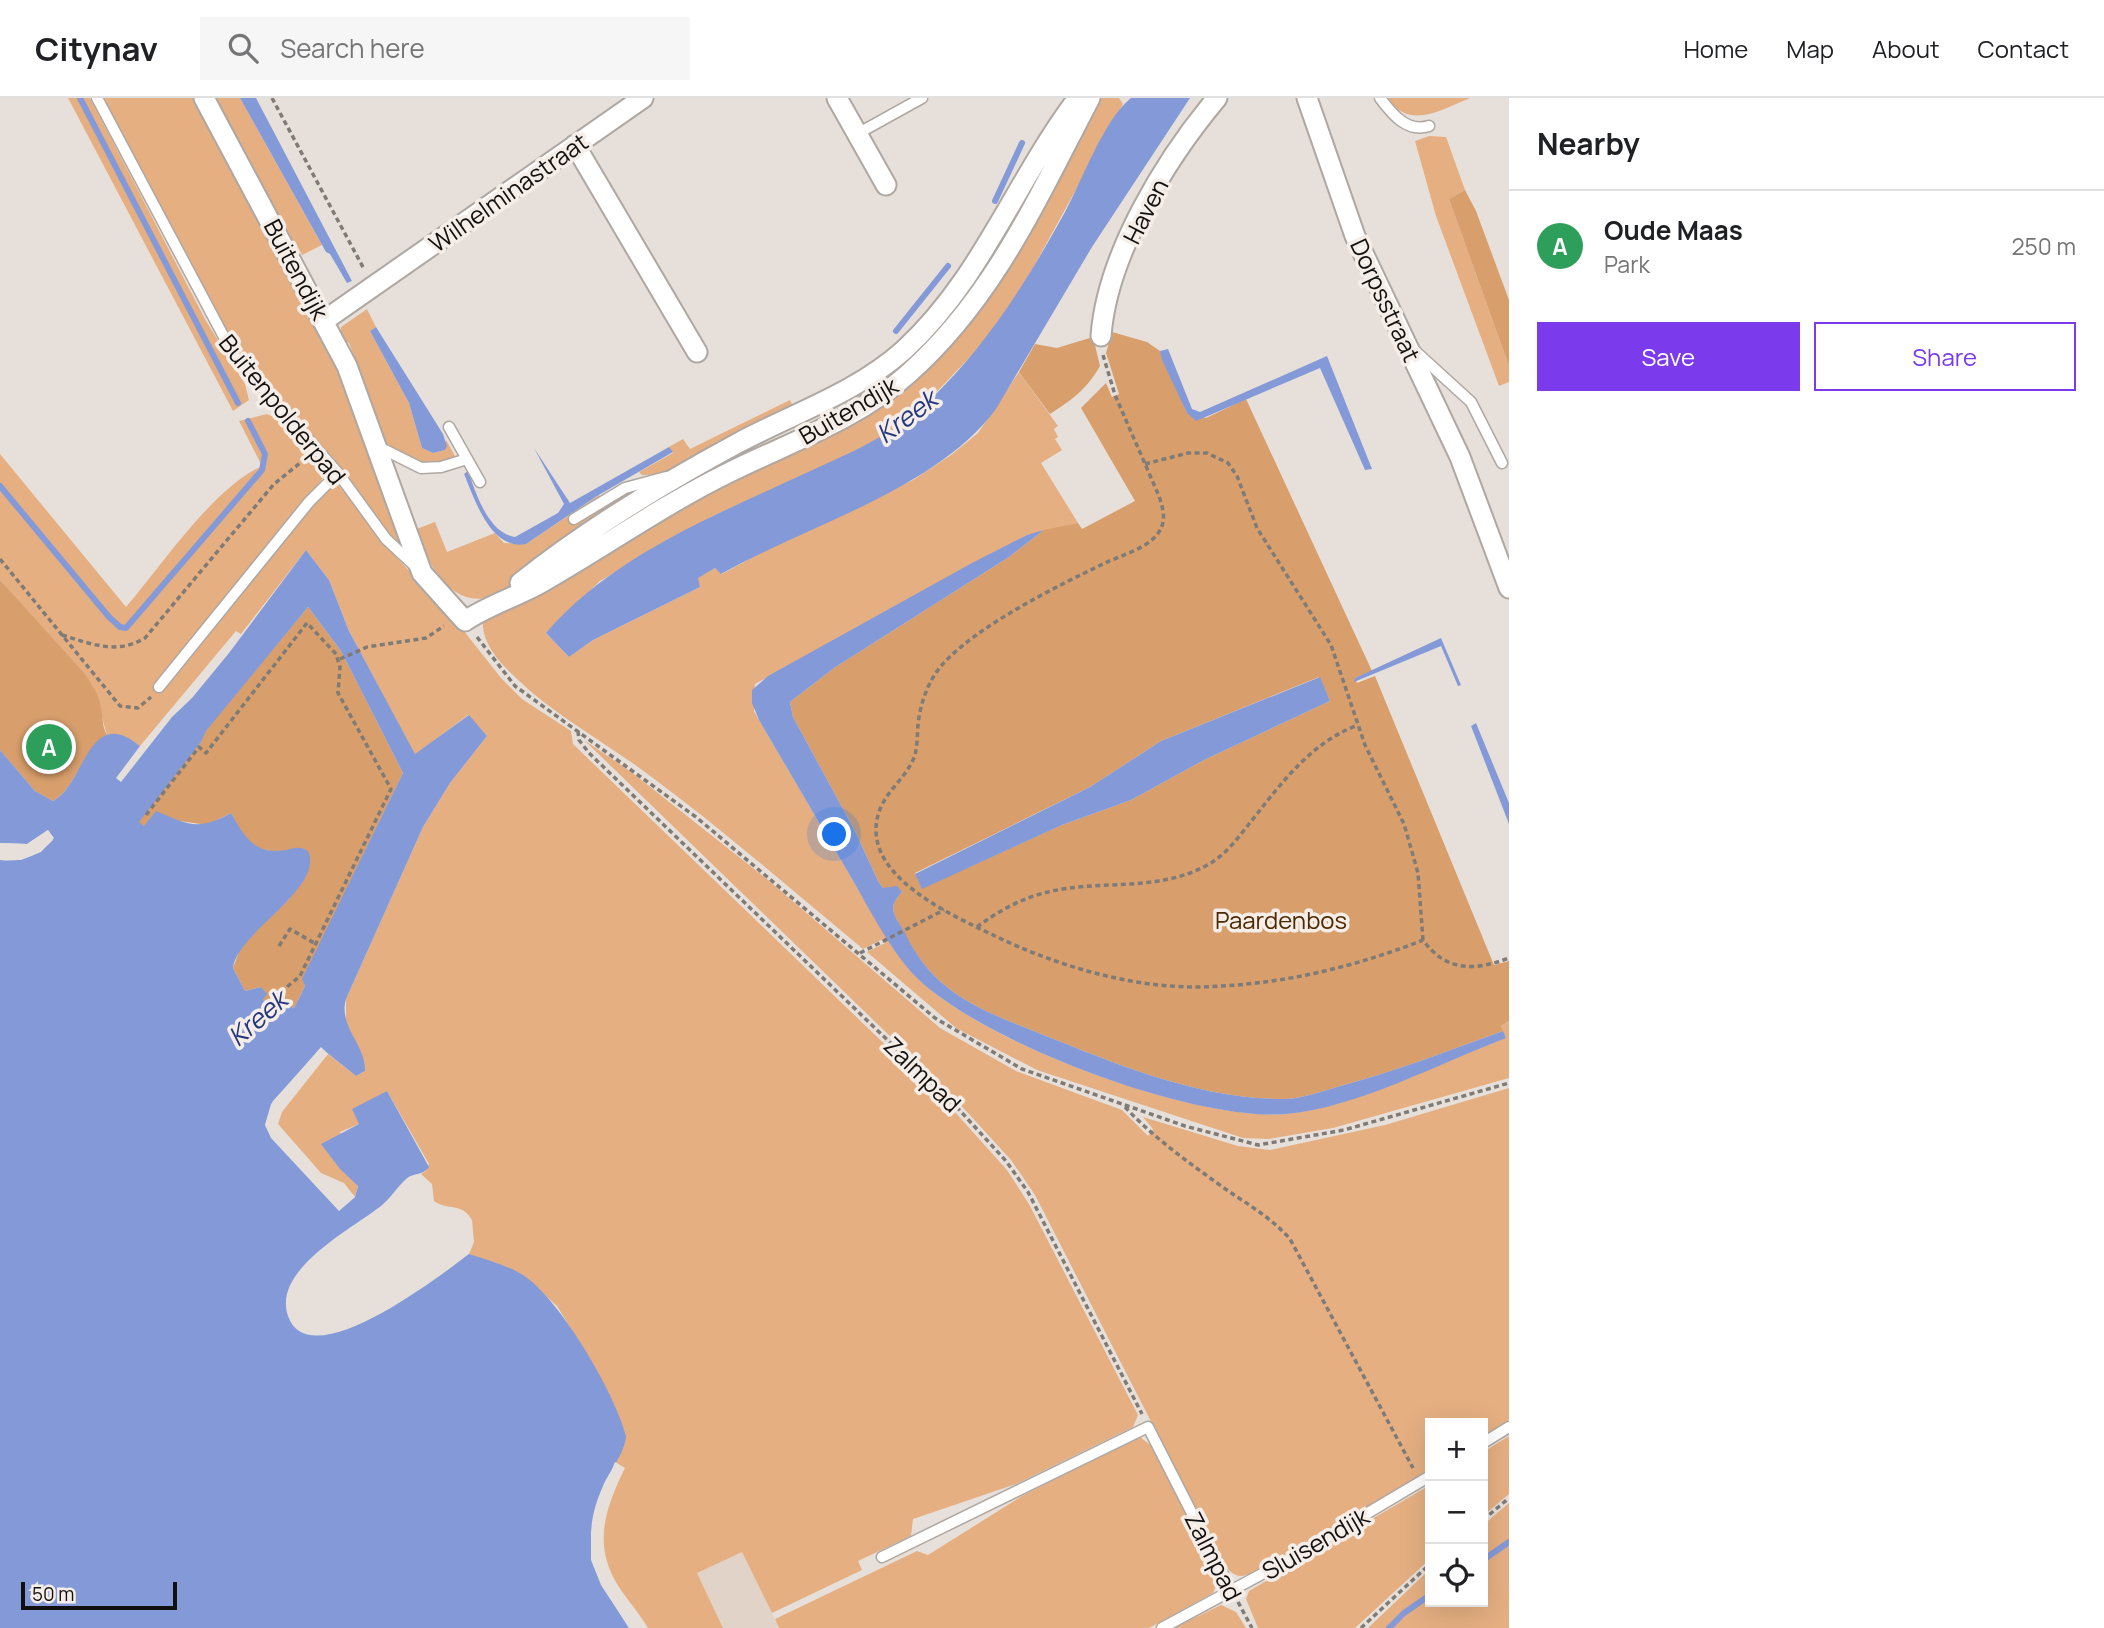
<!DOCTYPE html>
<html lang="en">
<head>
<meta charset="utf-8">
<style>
  body { margin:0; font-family:Manrope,sans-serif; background:#f6f6f6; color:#202124 }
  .controls { position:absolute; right:21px; bottom:21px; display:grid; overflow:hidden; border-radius:0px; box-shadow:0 7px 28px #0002 }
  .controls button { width:63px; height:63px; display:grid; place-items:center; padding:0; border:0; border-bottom:2px solid #e0e0e0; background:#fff; color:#202124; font:35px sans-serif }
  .scale { position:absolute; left:21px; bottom:18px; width:156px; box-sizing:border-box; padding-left:7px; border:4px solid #12100e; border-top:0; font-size:19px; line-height:24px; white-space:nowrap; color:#12100e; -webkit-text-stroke:5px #f5ede7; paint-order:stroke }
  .you { position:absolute; left:835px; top:737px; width:24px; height:24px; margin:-18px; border:5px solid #fff; border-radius:50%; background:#1a73e8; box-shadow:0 0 0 10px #1a73e833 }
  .badge { display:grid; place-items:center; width:46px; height:46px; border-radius:50%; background:#7c3aed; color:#fff; font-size:23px; font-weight:700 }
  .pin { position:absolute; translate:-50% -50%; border:4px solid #fff; box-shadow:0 2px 7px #0006 }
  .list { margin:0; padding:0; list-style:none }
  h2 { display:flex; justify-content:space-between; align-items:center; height:91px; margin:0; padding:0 28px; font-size:30px }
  h2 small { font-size:23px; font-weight:400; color:#757577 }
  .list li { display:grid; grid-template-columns:46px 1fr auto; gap:21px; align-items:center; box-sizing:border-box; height:112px; padding:0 28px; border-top:2px solid #e0e0e0 }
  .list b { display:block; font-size:26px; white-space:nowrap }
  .list p { margin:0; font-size:23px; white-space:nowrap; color:#757577 }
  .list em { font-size:23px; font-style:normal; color:#757577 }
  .actions { display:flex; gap:14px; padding:21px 28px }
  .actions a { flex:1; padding:16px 0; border:2px solid #7c3aed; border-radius:0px; text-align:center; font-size:24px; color:#7c3aed }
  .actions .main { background:#7c3aed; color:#fff }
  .icon { flex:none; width:38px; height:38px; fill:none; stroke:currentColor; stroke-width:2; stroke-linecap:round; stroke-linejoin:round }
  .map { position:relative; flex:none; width:1509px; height:1530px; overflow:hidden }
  header { display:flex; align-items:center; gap:42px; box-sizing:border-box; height:98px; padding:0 35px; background:#fff; border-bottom:2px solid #e0e0e0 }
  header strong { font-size:33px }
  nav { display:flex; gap:38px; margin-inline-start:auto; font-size:24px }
  .search { width:490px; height:63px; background:#f6f6f6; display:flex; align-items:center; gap:18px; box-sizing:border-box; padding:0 24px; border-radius:0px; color:#757577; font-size:26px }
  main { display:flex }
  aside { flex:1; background:#fff }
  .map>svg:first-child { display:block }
  .built { fill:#e1d3c8 }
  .green { fill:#e5af82 }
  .forest { fill:#d89e6c; fill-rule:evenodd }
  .water { fill:#849ad8; fill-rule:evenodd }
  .pier { fill:#e7e0da }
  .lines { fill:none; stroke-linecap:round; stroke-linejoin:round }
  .stream { stroke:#849ad8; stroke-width:6 }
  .lane-casing { stroke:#aea7a2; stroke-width:13 }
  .street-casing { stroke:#aea7a2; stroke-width:23 }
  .path { stroke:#7f7b77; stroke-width:3.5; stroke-dasharray:5 3.5; stroke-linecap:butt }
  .lane { stroke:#fff; stroke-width:10 }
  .street { stroke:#fff; stroke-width:19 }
  .labels { text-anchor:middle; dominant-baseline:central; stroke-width:7; stroke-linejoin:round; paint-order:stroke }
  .street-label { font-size:24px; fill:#12100e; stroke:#f5ede7 }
  .park-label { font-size:24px; fill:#4d2800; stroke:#f5ede7 }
  .water-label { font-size:26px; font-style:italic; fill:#23367f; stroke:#f5ede7 }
</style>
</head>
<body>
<header>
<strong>Citynav</strong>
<div class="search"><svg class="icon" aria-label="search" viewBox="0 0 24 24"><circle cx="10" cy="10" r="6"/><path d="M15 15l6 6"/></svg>Search here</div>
<nav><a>Home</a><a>Map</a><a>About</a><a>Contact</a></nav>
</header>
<main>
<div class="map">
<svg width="1509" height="1530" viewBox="0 0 1509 1530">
  <rect width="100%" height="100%" fill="#e7e0da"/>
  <!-- built -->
  <path class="built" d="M742 1453 779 1530H723L697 1475Z"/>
  <!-- green -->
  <path class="green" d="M68 0H90L206 223 245 286 249 302 233 313Z
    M103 0H198L348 281 407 454 393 442 232 246Z
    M210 0H240L322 147 302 157 297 148 293 149Z
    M1094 0H1119L1123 6 1017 199 989 239 926 305 896 330 860 351 713 418 600 483 546 535 569 559 593 542 700 489 697 480 715 470 722 476 784 442 913 382 951 357 978 335 1019 274 1058 328 1054 331 1058 339 1055 341 1062 352 1041 365 1078 425 1027 437 755 586 754 613 759 622C790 675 821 728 852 781 871 812 888 847 912 874 973 943 1195 1024 1286 1016 1356 1009 1439 965 1505 940L1501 928 1509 923V980L1333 1030 1269 1041 1243 1040 1037 972 956 930 867 854 885 845 883 841 863 851C792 792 723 732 649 677 605 644 555 618 516 580 500 565 481 545 483 522L924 266Z
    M1388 0H1470C1443 11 1408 33 1388 0Z
    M1429 38 1446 39 1465 92 1449 101 1509 268V284L1499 288 1436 118 1415 43Z
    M367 211 376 229 370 233 409 305 422 350 433 355 444 352 446 342 455 358 443 364H416L381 342 358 287 362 279 349 245 341 241V229Z
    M790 302 795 312 667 376 642 377 639 374 673 355 669 349 683 341 690 351Z
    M267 316 280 322 325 370V377L317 388 324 394 337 385 389 451 460 528 501 580 522 601 571 633 573 646 954 1013 1007 1072 1029 1106 1138 1317 1133 1329 1016 1386 913 1421 911 1438 858 1463 862 1472 772 1515 742 1454 697 1475 723 1530H648C640 1516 628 1503 619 1489 592 1447 605 1411 625 1370L615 1364 624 1348V1332L582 1249 557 1208 525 1179 469 1156 474 1144 472 1122C462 1104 448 1113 434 1103L432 1086 421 1076 426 1073 429 1066 387 993 359 1026 340 1034 353 1080 358 1087 355 1099 344 1085 321 1075 278 1026 282 1014 328 956 356 978 365 973 346 922V901L423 729 450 685 487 638 468 617 415 657 349 533 329 482 306 452 241 536 236 533 140 648C131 641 119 634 107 637L93 588 0 482V356L126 509C162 467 213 390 262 368L239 323Z
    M650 386 500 495C454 518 429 467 414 432L435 424 447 454 495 435 504 445 526 446 599 397 600 399 584 412 588 418 628 394Z
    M584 642 630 673 767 781 940 930 1016 973 1122 1012 1148 1038 1153 1031 1143 1019 1238 1048 1270 1052 1385 1027 1509 990V1322L1483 1339V1325H1430V1371C1401 1389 1266 1478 1241 1478 1233 1478 1228 1471 1224 1466L1035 1097 1011 1062 957 1003Z
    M1509 1338V1396L1483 1418V1354Z
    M1140 1339 1153 1349 1219 1480 1213 1495 1149 1530H779L775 1521 917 1453 928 1457 1022 1398Z
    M1430 1387V1461L1355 1530H1258L1246 1501 1249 1493Z
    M1509 1405V1530H1368L1430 1471V1504H1483V1427Z
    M1221 1507 1236 1514 1246 1530H1174Z"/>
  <!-- forest -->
  <path class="forest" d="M1465 92 1476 113 1509 202V268L1449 101Z
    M1112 234 1147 244 1160 253 1187 315 1206 320 1246 301 1372 573 1355 580 1357 585 1375 578 1494 867 1509 863V923L1501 928 1503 933C1448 953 1393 974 1337 989 1320 994 1303 1000 1286 1001 1201 1002 1119 967 1041 936 1009 923 974 911 947 889 928 874 915 856 904 835 895 817 886 811 902 794L883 790 878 783 855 733 793 619 790 604 834 570 1009 459 1044 432 1078 425 1082 431 1135 403 1081 310 1106 285 1112 299 1119 296 1106 255ZM1319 579 1330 603 1204 662 1131 702 1062 727 922 790 915 775 1090 689 1161 643Z
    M1093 239 1100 268C1087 291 1072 302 1050 316L1019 274 1035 246 1057 250Z
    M0 482 84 575C92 586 99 596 101 610 103 620 102 628 107 637 82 654 74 692 53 703L35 693 0 652Z
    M308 509 341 553 403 675 303 881 305 888 294 910 284 906 269 907 263 902 266 896 261 889 245 893 233 870 242 846 290 800 277 753C250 754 242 736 231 715L207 727 180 723 143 728 138 724 201 644 205 633Z"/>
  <!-- water -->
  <path class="water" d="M240 0H256L352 183 347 185 330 156 326 154Z
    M1131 0H1190L1092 149 996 311C937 391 808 427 721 476L715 470 698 480 700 489 593 542 569 559 546 535C613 457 714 418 806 375 850 355 893 337 929 303 987 247 1026 185 1065 114 1082 83 1104 21 1131 0Z
    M376 229 443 336 447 348 445 352 433 355 422 350 409 305 370 233Z
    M1168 251 1192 311 1200 314 1327 258 1372 371 1365 372 1320 270 1196 323 1187 315 1162 262 1160 253Z
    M669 349 673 354 597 398 526 446C491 453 475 402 464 376L468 373C476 395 488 435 515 439L558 415 564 406 534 350 570 405Z
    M1044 432 1009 459 834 570 790 604 793 619 855 733 878 783 883 790 897 788 902 794C886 811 895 817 905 835 915 856 928 874 947 889 974 911 1009 923 1041 936 1119 967 1201 1002 1286 1001 1303 1000 1320 994 1337 989 1393 974 1448 953 1503 933L1506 940C1440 965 1356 1010 1286 1016 1193 1024 976 943 912 875 888 848 870 812 852 781 821 728 790 675 759 622L752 605V592L768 578 972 465 1027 437Z
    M306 452 329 482 349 533 415 656 469 617 487 638 450 685 423 729 346 901C338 928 366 947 365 973L356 978 321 950 273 1003 265 1027 339 1112 355 1099 358 1088 340 1071 321 1046 359 1026 352 1011 387 993 429 1069C423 1078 414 1074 406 1081 397 1089 391 1100 381 1108 350 1132 272 1172 288 1218 309 1280 441 1177 469 1156 487 1162 507 1167 523 1177 560 1201 615 1295 626 1338 625 1355 610 1372 603 1388 576 1449 599 1479 629 1530H0V762C21 765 39 757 53 742L48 732 27 746 0 745V652L35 693 53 703C85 687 88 605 140 648L116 680 121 684 172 619 192 600 229 555ZM308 509 341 553 403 675 302 881 305 888 294 910 284 906 274 909 263 902 267 896 261 889 245 893 233 870C237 834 325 790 308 753 300 748 295 750 286 752 255 757 245 740 231 715 199 733 188 727 156 713L144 728 139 724 201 644 206 633Z
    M1441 540 1461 587 1458 588 1441 548 1354 584 1355 580Z
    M1320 579 1330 603 1204 662 1131 702 1062 727 922 791 915 776 1090 689 1161 643Z
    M1476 625 1509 705V726L1471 628Z"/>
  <!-- pier -->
  <path class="pier" d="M48 732 54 740 41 754 21 762H0V759L31 755 50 738 48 736 37 746 21 750H4L0 745 27 746Z
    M321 949 328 956 326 959 322 955 276 1005 268 1027 274 1037 339 1108 353 1096 355 1099 339 1113 271 1040 265 1027 271 1006Z
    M615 1364 618 1366 599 1411 595 1462 602 1481 633 1530H629L601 1487 591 1462V1437L596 1410Z"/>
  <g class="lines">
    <!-- stream -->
    <path class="stream" d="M80 0 238 305
      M995 103 1022 45
      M896 233 948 168
      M0 388 109 519 120 529 126 530 262 372 265 356 248 323
      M1483 1462 1509 1444
      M1389 1530 1404 1515 1430 1497"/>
    <!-- lane casing -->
    <g class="lane-casing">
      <path id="lane" d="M97 0 233 256 338 375 386 441 415 468
        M1380 0C1392 16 1407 35 1429 28
        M857 36 922 0
        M1414 252 1471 304 1502 365
        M449 329 480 384
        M377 348 421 370 441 369 467 361
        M574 421 625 390 666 379
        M159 589 309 404 338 375
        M1483 1345 1509 1329
        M882 1459 1148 1329 1231 1492
        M1162 1530 1297 1457 1430 1378"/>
    </g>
    <!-- street casing -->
    <g class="street-casing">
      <path id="street" d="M204 0 347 268 422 475 465 523C489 507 516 499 541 485 604 449 663 407 728 375 788 345 857 322 908 276 994 200 1038 99 1090 0
        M837 0 886 87
        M1307 0 1355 138 1460 359 1509 490
        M575 47 697 254
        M325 222 643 0
        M1101 238C1107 157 1165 62 1217 0
        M520 485C587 431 662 386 738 345 794 315 856 295 904 252 983 179 1015 83 1078 0"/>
    </g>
    <!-- path -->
    <path class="path" d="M272 0 364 171
      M1103 257 1115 297 1159 398C1164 413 1167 425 1156 438 1143 452 1119 458 1103 466 1057 488 975 529 942 567 928 583 920 606 918 627 917 639 918 653 912 664 903 682 885 695 879 714 858 777 952 817 995 838 1055 867 1128 889 1195 889 1274 888 1350 871 1423 842 1446 874 1475 873 1509 860
      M1145 366 1188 355H1207L1228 365 1237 378 1257 430 1331 547 1365 647 1404 726 1418 775 1423 842
      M0 461 120 608 138 610 151 599
      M62 537C91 546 117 557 145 540L274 386 305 361
      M477 539 515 588 696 719 935 920 1022 971 1185 1028 1258 1047 1344 1032 1509 985
      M340 561 367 549 426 540 444 528
      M578 633 579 642 589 655 954 1006 1006 1063 1028 1094 1142 1316
      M146 717 199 649 206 655 307 525 336 556 340 569 338 595 391 691 300 878 281 894 278 904
      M977 829C998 813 1022 800 1048 794 1101 781 1159 795 1209 766 1227 756 1240 737 1253 721 1283 683 1312 644 1358 627
      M279 848 290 831 316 846
      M860 855 944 812
      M1125 1009C1152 1038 1185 1062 1217 1085 1243 1104 1269 1117 1290 1141L1413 1370
      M1483 1422 1509 1400
      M1238 1504 1252 1530
      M1361 1530 1430 1466"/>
    <!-- lane -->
    <use href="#lane" class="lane"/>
    <!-- street -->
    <use href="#street" class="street"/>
  </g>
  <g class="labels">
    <!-- street labels -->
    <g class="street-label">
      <text transform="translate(508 94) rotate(-35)">Wilhelminastraat</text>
      <text transform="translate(1145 113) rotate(-63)">Haven</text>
      <text transform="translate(297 171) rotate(62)">Buitendijk</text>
      <text transform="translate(1386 202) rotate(65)">Dorpsstraat</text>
      <text transform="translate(283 311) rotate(51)">Buitenpolderpad</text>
      <text transform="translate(848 312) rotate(-30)">Buitendijk</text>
      <text transform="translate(923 976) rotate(44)">Zalmpad</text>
      <text transform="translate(1315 1445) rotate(-30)">Sluisendijk</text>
      <text transform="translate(1214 1458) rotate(63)">Zalmpad</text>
    </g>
    <!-- park labels -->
    <g class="park-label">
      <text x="1281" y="821">Paardenbos</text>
    </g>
    <!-- water labels -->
    <g class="water-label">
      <text transform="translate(906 318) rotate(-37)">Kreek</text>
      <text transform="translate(257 920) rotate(-41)">Kreek</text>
    </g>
  </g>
</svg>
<div class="controls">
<button>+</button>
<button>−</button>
<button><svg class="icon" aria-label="locate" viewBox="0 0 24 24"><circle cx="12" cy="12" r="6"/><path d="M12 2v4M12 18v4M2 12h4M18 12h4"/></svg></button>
</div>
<div class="scale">50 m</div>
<div class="you"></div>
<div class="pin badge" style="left:49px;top:649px;background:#2e9e5b">A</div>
</div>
<aside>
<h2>Nearby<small></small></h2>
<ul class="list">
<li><span class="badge" style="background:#2e9e5b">A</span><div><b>Oude Maas</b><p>Park</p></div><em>250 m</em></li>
</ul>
<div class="actions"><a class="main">Save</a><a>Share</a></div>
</aside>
</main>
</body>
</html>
